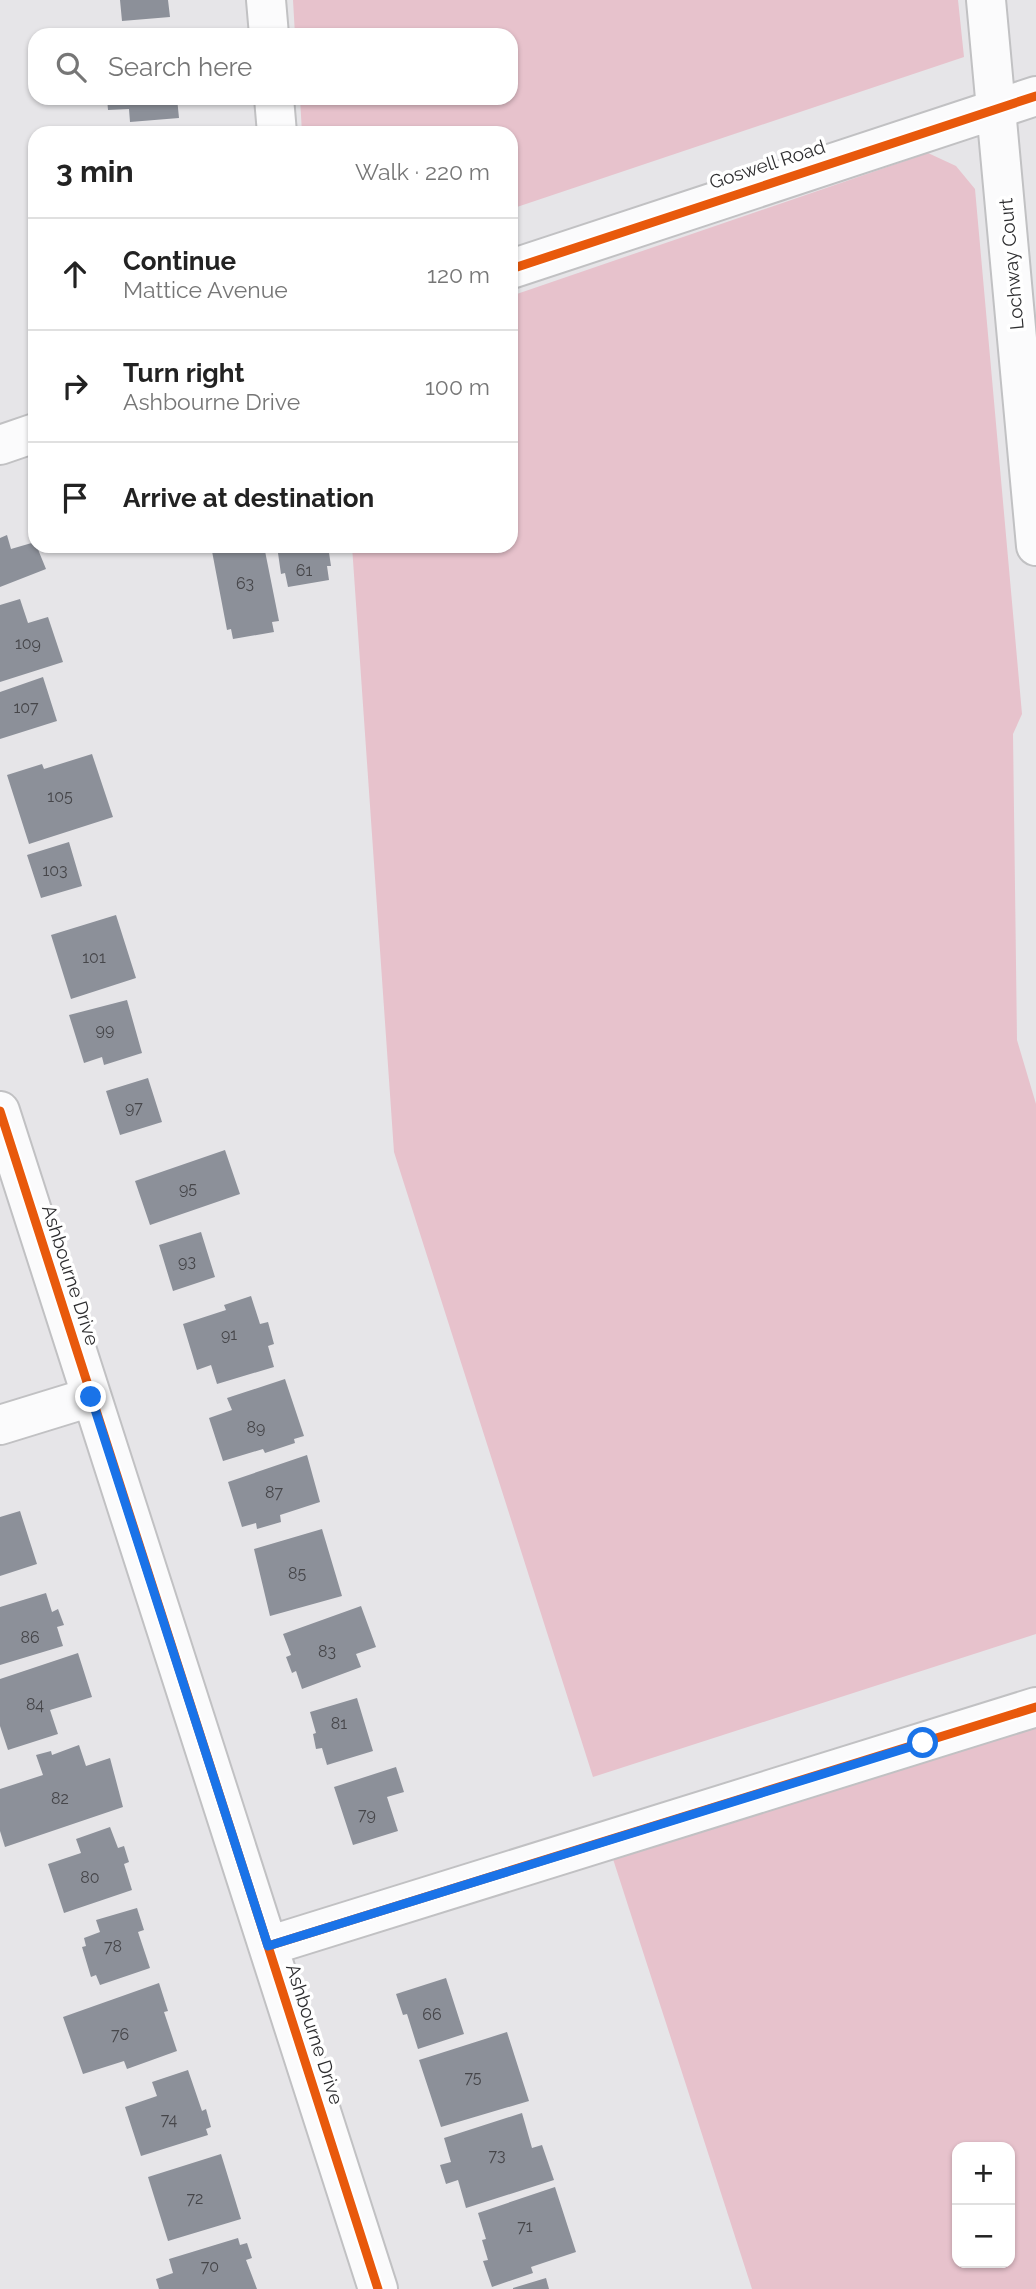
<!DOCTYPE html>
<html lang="en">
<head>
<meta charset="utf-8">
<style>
  body { margin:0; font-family:Raleway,sans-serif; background:#f6f6f6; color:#222 }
  .controls { position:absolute; right:21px; bottom:21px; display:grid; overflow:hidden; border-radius:14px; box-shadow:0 2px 5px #0004 }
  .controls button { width:63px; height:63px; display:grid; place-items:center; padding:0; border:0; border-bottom:2px solid #e0e0e0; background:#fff; color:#222; font:35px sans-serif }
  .stop { position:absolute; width:21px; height:21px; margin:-16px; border:5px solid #1a73e8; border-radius:50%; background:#fff }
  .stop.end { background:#1a73e8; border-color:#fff; box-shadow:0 2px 7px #0008 }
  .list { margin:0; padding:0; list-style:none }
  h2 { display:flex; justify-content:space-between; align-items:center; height:91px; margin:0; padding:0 28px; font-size:30px }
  h2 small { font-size:23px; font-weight:400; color:#767676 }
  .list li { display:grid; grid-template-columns:46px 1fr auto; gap:21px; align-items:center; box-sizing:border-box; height:112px; padding:0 28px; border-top:2px solid #e0e0e0 }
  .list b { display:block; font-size:26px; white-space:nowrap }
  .list p { margin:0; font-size:23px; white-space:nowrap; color:#767676 }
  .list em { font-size:23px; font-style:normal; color:#767676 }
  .icon { flex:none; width:38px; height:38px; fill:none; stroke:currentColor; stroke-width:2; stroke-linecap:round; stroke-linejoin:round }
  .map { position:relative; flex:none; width:1036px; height:2289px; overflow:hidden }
  .search { position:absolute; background:#fff; box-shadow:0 2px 5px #0004; left:28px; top:28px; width:490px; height:77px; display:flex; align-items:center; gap:18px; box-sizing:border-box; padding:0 24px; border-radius:21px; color:#767676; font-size:26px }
  .panel { position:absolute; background:#fff; box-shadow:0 2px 5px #0004; left:28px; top:126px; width:490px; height:427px; border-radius:21px }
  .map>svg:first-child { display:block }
  .green { fill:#e7c2cc; fill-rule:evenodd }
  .building { fill:#8c9099 }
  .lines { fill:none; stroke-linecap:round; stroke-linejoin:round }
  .street-casing { stroke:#c1c1c3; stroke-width:42 }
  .street { stroke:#fbfbfc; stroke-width:38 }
  .cycleway-casing { stroke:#fff; stroke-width:13 }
  .cycleway { stroke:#e8590c; stroke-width:9 }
  .route { stroke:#1a73e8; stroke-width:9 }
  .labels { text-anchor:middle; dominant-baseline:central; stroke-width:7; stroke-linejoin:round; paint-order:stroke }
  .number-label { font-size:16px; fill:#46464a }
  .street-label { font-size:19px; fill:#2e2e30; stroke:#fff }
</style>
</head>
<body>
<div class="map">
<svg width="1036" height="2289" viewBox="0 0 1036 2289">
  <rect width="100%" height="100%" fill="#e6e5e8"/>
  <!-- green -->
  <path class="green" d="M293 0H958L964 57 511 209V133H302L300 98H511V35H295Z
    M928 153 956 166 975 189 1022 714 1013 734 1017 1040 1036 1104V1634L593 1777 394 1152 352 546H511V296Z
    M1036 1721V2289H752L613 1859ZM957 2147H1010V2263H957Z"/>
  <!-- building -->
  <path class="building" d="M120 0H168L170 17 122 21Z
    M107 98H177L179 118 130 122 129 109 108 110Z
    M7 535 11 549 35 542 46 569 0 587V538Z
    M211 546H264L279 621 272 622 274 632 233 639 231 629 227 630Z
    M277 546H328L331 566H327L329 580 288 587 285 573 281 574Z
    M20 599 28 623 48 617 63 662 0 682V605Z
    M43 677 57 721 0 739V692Z
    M92 754 113 817 29 844 7 775 42 764 44 769Z
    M69 842 82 886 41 898 27 855Z
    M116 915 136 978 71 999 51 935Z
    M127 1000 142 1053 104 1065 102 1057 84 1063 69 1015Z
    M148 1078 162 1122 120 1135 106 1091Z
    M225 1150 240 1194 150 1225 135 1181Z
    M201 1232 215 1277 173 1291 159 1245Z
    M251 1296 260 1324 268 1322 274 1344 268 1346 274 1367 217 1384 211 1365 197 1370 183 1324 226 1310 224 1305Z
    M285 1379 304 1436 294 1439 295 1443 265 1453 263 1449 223 1461 209 1418 232 1410 227 1398Z
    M307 1455 320 1502 280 1515 281 1522 257 1529 256 1523 242 1527 228 1482Z
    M20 1511 37 1564 0 1576V1517Z
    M322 1529 342 1596 270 1616 254 1549Z
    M46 1593 52 1612 58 1609 64 1625 57 1627 63 1646 0 1665V1607Z
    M361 1606 376 1647 356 1654 361 1667 302 1689 296 1671 292 1673 286 1657 291 1655 283 1634Z
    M78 1653 92 1697 50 1710 58 1734 8 1750 0 1726V1679Z
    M357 1698 373 1751 327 1765 322 1748 316 1749 313 1734 316 1733 310 1712Z
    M79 1745 86 1766 110 1758 123 1807 5 1847 0 1831V1789L43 1775 36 1755 51 1751 52 1755Z
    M396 1767 404 1792 387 1797 398 1831 353 1845 334 1787Z
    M110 1827 118 1848 124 1846 129 1862 124 1864 132 1890 64 1913 48 1864 81 1853 76 1839Z
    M137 1908 144 1930 138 1932 150 1968 100 1985 96 1975 91 1977 82 1947 86 1946 84 1938 100 1932 96 1920Z
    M446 1978 464 2034 418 2049 407 2014 403 2015 396 1994Z
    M159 1983 168 2011 164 2012 177 2051 127 2069 124 2061 83 2074 63 2017Z
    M507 2032 529 2101 441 2127 419 2060Z
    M188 2070 202 2111 206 2109 211 2127 206 2129 208 2135 141 2156 125 2107 157 2096 152 2082Z
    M522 2113 532 2148 542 2145 554 2180 466 2208 458 2180 446 2184 440 2165 451 2162 444 2138Z
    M221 2154 241 2219 168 2241 148 2177Z
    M555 2187 576 2252 531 2267 533 2273 492 2287 483 2261 488 2260 482 2240 486 2239 478 2213Z
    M238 2238 240 2245 247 2243 252 2258 246 2260 257 2289H159L156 2279 173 2273 169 2259Z
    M546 2278 549 2289H513V2288Z"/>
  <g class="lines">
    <!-- street casing -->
    <g class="street-casing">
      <path id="street" d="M266 0 269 35
        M986 0 1036 546
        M274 98 277 133
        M511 269 1036 96
        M0 445 35 433
        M0 1111 378 2289
        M0 1425 91 1397
        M268 1946 1036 1707"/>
    </g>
    <!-- street -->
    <use href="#street" class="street"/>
    <!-- cycleway casing -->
    <g class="cycleway-casing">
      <path id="cycleway" d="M511 269 1036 96
        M0 1111 378 2289
        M268 1946 1036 1707"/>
    </g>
    <!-- cycleway -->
    <use href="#cycleway" class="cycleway"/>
  </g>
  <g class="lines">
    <!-- route -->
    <path class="route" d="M91 1397 268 1946 923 1743"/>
  </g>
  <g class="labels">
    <!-- number labels -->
    <g class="number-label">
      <text x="304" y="570">61</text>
      <text x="245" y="583">63</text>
      <text x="28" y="643">109</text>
      <text x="26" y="707">107</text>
      <text x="60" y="796">105</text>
      <text x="55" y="870">103</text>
      <text x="94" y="957">101</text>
      <text x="105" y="1029">99</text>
      <text x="134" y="1107">97</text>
      <text x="188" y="1188">95</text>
      <text x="187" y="1261">93</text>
      <text x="229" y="1334">91</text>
      <text x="256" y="1427">89</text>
      <text x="274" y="1492">87</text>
      <text x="297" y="1573">85</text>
      <text x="30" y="1637">86</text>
      <text x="327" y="1651">83</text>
      <text x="35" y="1704">84</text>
      <text x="339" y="1723">81</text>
      <text x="60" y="1798">82</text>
      <text x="367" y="1814">79</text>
      <text x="90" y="1877">80</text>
      <text x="113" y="1946">78</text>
      <text x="432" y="2014">66</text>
      <text x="120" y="2034">76</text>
      <text x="473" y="2077">75</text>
      <text x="169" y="2119">74</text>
      <text x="497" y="2155">73</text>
      <text x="195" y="2198">72</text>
      <text x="525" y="2226">71</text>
      <text x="210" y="2266">70</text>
    </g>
    <!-- street labels -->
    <g class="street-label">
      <text transform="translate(767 164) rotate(-18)">Goswell Road</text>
      <text transform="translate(1011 264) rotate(-95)">Lochway Court</text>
      <text transform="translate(71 1275) rotate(72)">Ashbourne Drive</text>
      <text transform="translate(315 2034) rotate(72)">Ashbourne Drive</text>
    </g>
  </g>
</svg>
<div class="controls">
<button>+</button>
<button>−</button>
</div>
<div class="stop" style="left:923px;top:1743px"></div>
<div class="stop end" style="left:91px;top:1397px"></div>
<div class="search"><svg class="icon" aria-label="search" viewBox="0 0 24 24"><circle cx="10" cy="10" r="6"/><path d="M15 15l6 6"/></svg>Search here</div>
<section class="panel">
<h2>3 min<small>Walk · 220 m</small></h2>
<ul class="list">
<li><svg class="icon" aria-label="ahead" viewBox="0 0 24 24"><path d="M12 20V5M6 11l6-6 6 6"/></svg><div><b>Continue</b><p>Mattice Avenue</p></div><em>120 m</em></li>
<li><svg class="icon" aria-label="right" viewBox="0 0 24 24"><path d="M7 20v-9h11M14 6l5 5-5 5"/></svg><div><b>Turn right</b><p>Ashbourne Drive</p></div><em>100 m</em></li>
<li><svg class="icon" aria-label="arrive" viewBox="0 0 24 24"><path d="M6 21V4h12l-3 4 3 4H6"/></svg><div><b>Arrive at destination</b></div></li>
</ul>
</section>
</div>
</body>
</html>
